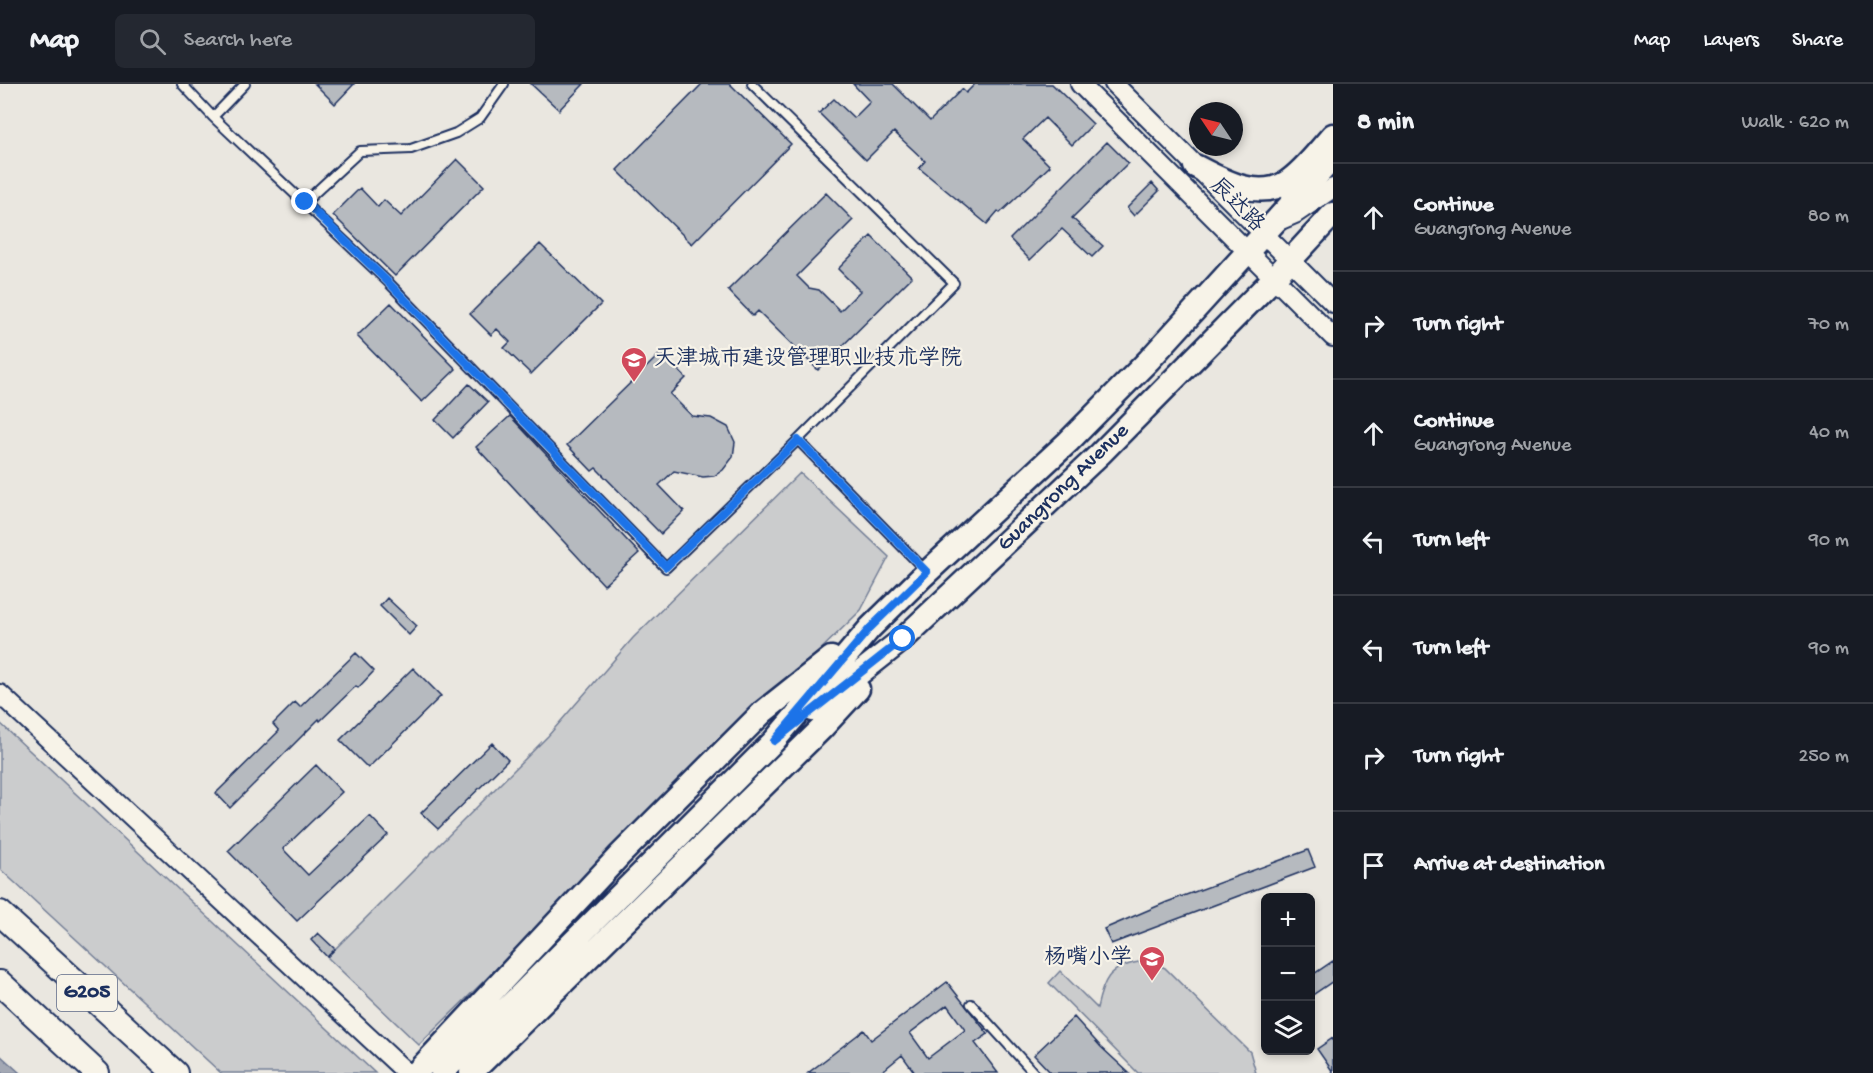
<!DOCTYPE html>
<html lang="en">
<head>
<meta charset="utf-8">
<style>
  body { margin:0; font-family:"Gochi Hand","LXGW WenKai TC",sans-serif; background:#242831; color:#f1f3f6 }
  .controls { position:absolute; right:18px; bottom:18px; display:grid; overflow:hidden; border-radius:9px; box-shadow:0 3px 9px #0003 }
  .controls button { width:54px; height:54px; display:grid; place-items:center; padding:0; border:0; border-bottom:2px solid #363941; background:#171b24; color:#f1f3f6; font:30px sans-serif }
  .compass { position:absolute; left:1189px; top:18px; width:54px; height:54px; border-radius:50%; background:#171b24; box-shadow:0 3px 9px #0003; rotate:305deg }
  .stop { position:absolute; width:18px; height:18px; margin:-14px; border:4px solid #1a73e8; border-radius:50%; background:#fff }
  .stop.end { background:#1a73e8; border-color:#fff; box-shadow:0 2px 6px #0008 }
  .list { margin:0; padding:0; list-style:none }
  h2 { display:flex; justify-content:space-between; align-items:center; height:78px; margin:0; padding:0 24px; font-size:26px }
  h2 small { font-size:20px; font-weight:400; color:#9ea1a6 }
  .list li { display:grid; grid-template-columns:39px 1fr auto; gap:18px; align-items:center; box-sizing:border-box; height:108px; padding:0 24px; border-top:2px solid #363941 }
  .list b { display:block; font-size:22px; white-space:nowrap }
  .list p { margin:0; font-size:20px; white-space:nowrap; color:#9ea1a6 }
  .list em { font-size:20px; font-style:normal; color:#9ea1a6 }
  .icon { flex:none; width:33px; height:33px; fill:none; stroke:currentColor; stroke-width:2; stroke-linecap:round; stroke-linejoin:round }
  .map { position:relative; flex:none; width:1333px; height:989px; overflow:hidden }
  header { display:flex; align-items:center; gap:36px; box-sizing:border-box; height:84px; padding:0 30px; background:#171b24; border-bottom:2px solid #363941 }
  header strong { font-size:28px }
  nav { display:flex; gap:33px; margin-inline-start:auto; font-size:21px }
  .search { width:420px; height:54px; background:#242831; display:flex; align-items:center; gap:15px; box-sizing:border-box; padding:0 21px; border-radius:9px; color:#9ea1a6; font-size:22px }
  main { display:flex }
  aside { flex:1; background:#171b24 }
  .map>svg:first-child { display:block }
  .green { fill:#cbcccd; stroke:#737e96; stroke-width:1.5 }
  .water { fill:#a3a8b4; stroke:#6d7892; stroke-width:1.5 }
  .building { fill:#b6babf; stroke:#1b2f5e; stroke-width:1.5; fill-rule:evenodd }
  .lines { fill:none; stroke-linecap:round; stroke-linejoin:round }
  .service-casing { stroke:#1b2f5e; stroke-width:12 }
  .tertiary-casing { stroke:#1b2f5e; stroke-width:22 }
  .primary-casing { stroke:#1b2f5e; stroke-width:27 }
  .trunk-casing { stroke:#1b2f5e; stroke-width:28 }
  .service { stroke:#f7f3e8; stroke-width:8 }
  .tertiary { stroke:#f7f3e8; stroke-width:18 }
  .primary { stroke:#f7f3e8; stroke-width:22 }
  .trunk { stroke:#f7f3e8; stroke-width:24 }
  .route { stroke:#1a73e8; stroke-width:8 }
  .labels { text-anchor:middle; dominant-baseline:central; stroke-width:4.5; stroke-linejoin:round; paint-order:stroke }
  .shield { fill:#f7f3e8; stroke:#5d6a87; stroke-width:1.5 }
  .shield-label { font-size:21px; font-weight:bold; fill:#1b2f5e }
  .street-label { font-size:22px; fill:#1b2f5e; stroke:#f7f3e8 }
  .poi-label { font-size:22px; fill:#1b2f5e; stroke:#f7f3e8; text-anchor:start }
</style>
</head>
<body>
<header>
<strong>Map</strong>
<div class="search"><svg class="icon" aria-label="search" viewBox="0 0 24 24"><circle cx="10" cy="10" r="6"/><path d="M15 15l6 6"/></svg>Search here</div>
<nav><a>Map</a><a>Layers</a><a>Share</a></nav>
</header>
<main>
<div class="map">
<svg width="1333" height="989" viewBox="0 0 1333 989">
  <rect width="100%" height="100%" fill="#eae7e0"/>
  <filter id="ink" filterUnits="userSpaceOnUse"><feTurbulence type="fractalNoise" baseFrequency=".0167" numOctaves="2"/><feDisplacementMap in="SourceGraphic" scale="12" xChannelSelector="R" yChannelSelector="G"/><feConvolveMatrix kernelMatrix="1 2 1 2 8 2 1 2 1" color-interpolation-filters="sRGB"/></filter>
  <g filter="url(#ink)">
    <!-- green -->
    <path class="green" d="M800 389 889 473 861 526 419 961 327 873 548 652 633 554Z
      M0 639 375 989H221L0 785Z
      M1139 878H1151L1165 884 1250 968 1256 989H1138L1049 899 1060 887 1097 924C1103 897 1108 883 1139 878Z"/>
    <!-- water -->
    <path class="water" d="M0 971 20 989H0Z"/>
    <!-- building -->
    <path class="building" d="M315 0H354L335 20Z
      M531 0H584L559 26Z
      M702 0H730L791 60 692 160 617 86Z
      M853 0H893L930 37 962 5 966 9 975 0H1052L1093 40 1072 61 1045 34 1023 55 1050 82 1000 129 998 127 987 140 919 84 925 77 894 48 866 76 819 29 834 15 854 34 870 18Z
      M1107 58 1128 79 1072 134 1103 162 1092 173 1062 145 1030 176 1010 155Z
      M457 75 484 102 395 192 333 131 360 104 378 123 384 116 401 132Z
      M1152 99 1159 107 1134 132 1127 124Z
      M826 109 853 136 797 192 809 204 819 206 840 227 860 207 838 185 871 152 912 193 818 286 758 227 753 232 728 206Z
      M540 160 601 220 531 290 504 264 510 258 497 245 491 251 470 230Z
      M391 219 456 285 422 318 357 252Z
      M661 269 686 294 670 310 692 332 711 334 728 343 735 358 733 373 723 386 714 392 703 393 674 387 659 401 684 427 661 450 596 384 592 387 567 361Z
      M469 300 488 318 453 354 435 336Z
      M510 332 639 469 604 501 476 363Z
      M387 514 417 542 409 551 380 522Z
      M356 569 374 587 358 604 356 602 320 637 319 635 230 724 216 709 279 647 273 640 295 618 300 623Z
      M413 584 441 612 368 684 340 656Z
      M492 659 508 676 438 745 421 729Z
      M316 681 342 708 283 765 308 791 370 732 388 751 297 837 228 767Z
      M1308 766 1315 783 1111 860 1104 845 1167 818Z
      M318 849 335 865 327 873 311 856Z
      M1333 877V897L1311 912V892Z
      M947 898 988 950 975 959 998 989H915L902 971 880 989H808L864 946 871 956ZM947 921 965 946 928 974 910 949Z
      M1074 933 1101 963 1129 989H1051L1034 971Z
      M1333 954V988L1317 965Z"/>
    <g class="lines">
      <!-- service casing -->
      <g class="service-casing">
        <path id="service" d="M182 0 213 33 389 199 666 484 798 356 954 199 752 0
          M213 33 245 0
          M305 118 360 67 411 65 456 49 480 34 504 0
          M798 356 925 486
          M971 920 1034 989"/>
      </g>
      <!-- tertiary casing -->
      <g class="tertiary-casing">
        <path id="tertiary" d="M1080 0 1333 253
          M1114 0 1333 219
          M1281 136 1295 130 1333 104
          M0 610 407 989"/>
      </g>
      <!-- primary casing -->
      <g class="primary-casing">
        <path id="primary" d="M1195 82C1222 96 1258 117 1287 98 1305 86 1319 66 1333 51
          M813 626 903 555 1100 370 1274 194 1333 130
          M416 989 620 771 763 628 831 574
          M442 989 774 657 870 544 922 493 1068 358 1149 276 1333 74
          M471 989 821 645 858 605"/>
      </g>
      <!-- trunk casing -->
      <g class="trunk-casing">
        <path id="trunk" d="M0 829 175 989
          M0 899 97 989"/>
      </g>
      <!-- service -->
      <use href="#service" class="service"/>
      <!-- tertiary -->
      <use href="#tertiary" class="tertiary"/>
      <!-- primary -->
      <use href="#primary" class="primary"/>
      <!-- trunk -->
      <use href="#trunk" class="trunk"/>
    </g>
  </g>
  <g class="lines" filter="url(#ink)">
    <!-- route -->
    <path class="route" d="M305 118 389 199 666 483 798 356 927 488 870 544 774 657 903 555"/>
  </g>
  <!-- icons -->
  <defs>
    <g id="university-pin" transform="scale(1.35)"><path d="M0 17L-7.5 6A9.5 9.5 0 1 1 7.5 6Z" fill="#d1495b" stroke="#f7f3e8"/><path d="M0-5L7-2L0 1L-7-2ZM-4 1L0 2.5L4 1V4Q0 6-4 4Z" fill="#fff"/></g>
    <g id="school-pin" transform="scale(1.35)"><path d="M0 17L-7.5 6A9.5 9.5 0 1 1 7.5 6Z" fill="#d1495b" stroke="#f7f3e8"/><path d="M0-5L7-2L0 1L-7-2ZM-4 1L0 2.5L4 1V4Q0 6-4 4Z" fill="#fff"/></g>
  </defs>
  <g fill-rule="evenodd">
    <use href="#university-pin" x="634" y="276"/>
    <use href="#school-pin" x="1152" y="875"/>
  </g>
  <g class="labels">
    <!-- shield labels -->
    <rect class="shield" x="57" y="891" width="60" height="36" rx="4.5"/>
    <g class="shield-label">
      <text x="87" y="909">G205</text>
    </g>
    <!-- street labels -->
    <g class="street-label">
      <text transform="translate(1236 122) rotate(45)">辰达路</text>
      <text transform="translate(1064 404) rotate(-44)">Guangrong Avenue</text>
    </g>
    <!-- poi labels -->
    <g class="poi-label">
      <text x="654" y="276">天津城市建设管理职业技术学院</text>
      <text x="1132" y="875" text-anchor="end">杨嘴小学</text>
    </g>
  </g>
</svg>
<div class="controls">
<button>+</button>
<button>−</button>
<button><svg class="icon" aria-label="layers" viewBox="0 0 24 24"><path d="M12 4l9 5-9 5-9-5zM3 14l9 5 9-5"/></svg></button>
</div>
<svg class="compass" viewBox="-18 -18 36 36"><path d="M0-13l5 13h-10z" fill="#e53935"/><path d="M0 13l5-13h-10z" fill="#9ea1a6"/></svg>
<div class="stop" style="left:903px;top:555px"></div>
<div class="stop end" style="left:305px;top:118px"></div>
</div>
<aside>
<h2>8 min<small>Walk · 620 m</small></h2>
<ul class="list">
<li><svg class="icon" aria-label="ahead" viewBox="0 0 24 24"><path d="M12 20V5M6 11l6-6 6 6"/></svg><div><b>Continue</b><p>Guangrong Avenue</p></div><em>80 m</em></li>
<li><svg class="icon" aria-label="right" viewBox="0 0 24 24"><path d="M7 20v-9h11M14 6l5 5-5 5"/></svg><div><b>Turn right</b></div><em>70 m</em></li>
<li><svg class="icon" aria-label="ahead" viewBox="0 0 24 24"><path d="M12 20V5M6 11l6-6 6 6"/></svg><div><b>Continue</b><p>Guangrong Avenue</p></div><em>40 m</em></li>
<li><svg class="icon" aria-label="left" viewBox="0 0 24 24"><path d="M17 20v-9H6M10 6l-5 5 5 5"/></svg><div><b>Turn left</b></div><em>90 m</em></li>
<li><svg class="icon" aria-label="left" viewBox="0 0 24 24"><path d="M17 20v-9H6M10 6l-5 5 5 5"/></svg><div><b>Turn left</b></div><em>90 m</em></li>
<li><svg class="icon" aria-label="right" viewBox="0 0 24 24"><path d="M7 20v-9h11M14 6l5 5-5 5"/></svg><div><b>Turn right</b></div><em>250 m</em></li>
<li><svg class="icon" aria-label="arrive" viewBox="0 0 24 24"><path d="M6 21V4h12l-3 4 3 4H6"/></svg><div><b>Arrive at destination</b></div></li>
</ul>
</aside>
</main>
</body>
</html>
